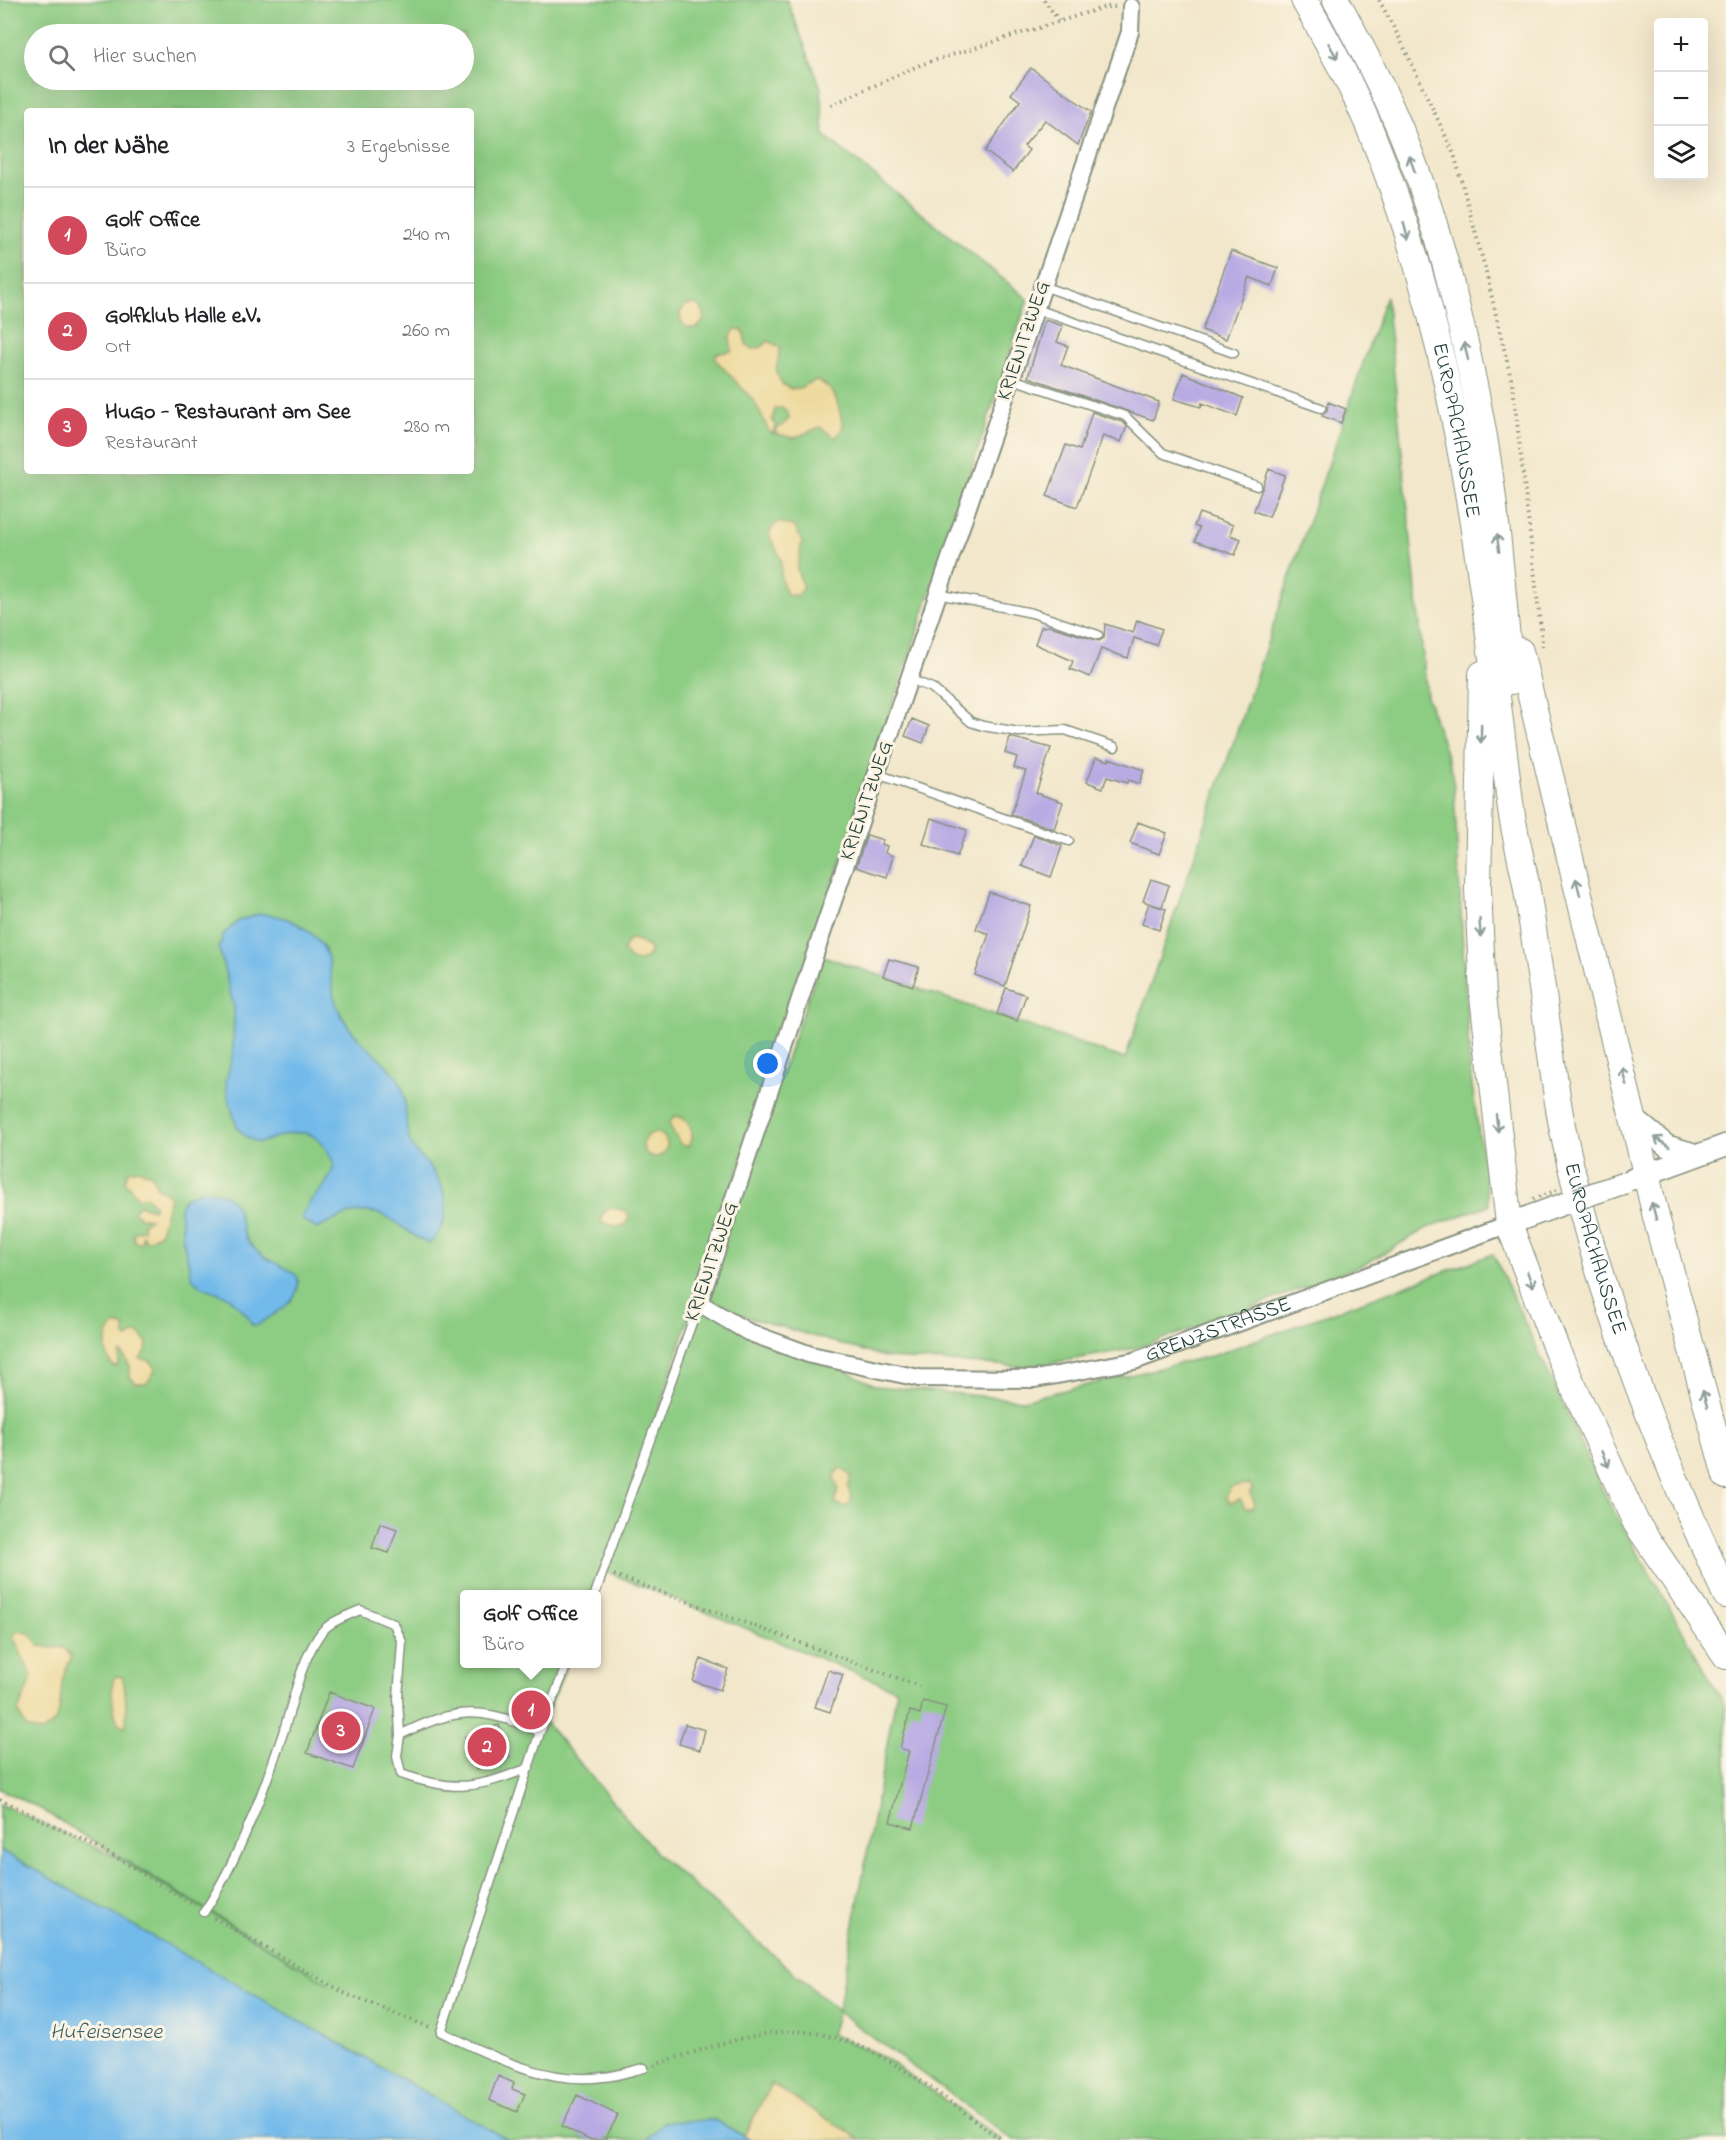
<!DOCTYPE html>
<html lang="de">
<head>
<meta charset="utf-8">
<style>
  body { margin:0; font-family:"Indie Flower",sans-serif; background:#f6f6f6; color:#202124 }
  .controls { position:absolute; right:18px; top:18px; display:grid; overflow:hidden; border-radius:6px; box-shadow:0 6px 24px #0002 }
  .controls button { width:54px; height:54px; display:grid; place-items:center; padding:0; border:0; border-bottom:2px solid #e0e0e0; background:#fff; color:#202124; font:30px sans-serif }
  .you { position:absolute; left:768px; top:1064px; width:21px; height:21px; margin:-15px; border:4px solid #fff; border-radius:50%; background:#1a73e8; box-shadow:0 0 0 9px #1a73e833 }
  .badge { display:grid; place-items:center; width:39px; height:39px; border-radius:50%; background:#d1495b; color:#fff; font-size:20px; font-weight:700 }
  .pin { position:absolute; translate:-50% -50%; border:3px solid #fff; box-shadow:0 2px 6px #0006 }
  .popup { position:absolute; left:460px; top:1590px; width:141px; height:78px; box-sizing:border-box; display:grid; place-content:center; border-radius:6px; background:#fff; filter:drop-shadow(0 2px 4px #0005); font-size:20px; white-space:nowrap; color:#757577 }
  .popup b { font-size:22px; color:#202124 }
  .popup::after { content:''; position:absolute; left:50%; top:100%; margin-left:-12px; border:12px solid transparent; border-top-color:#fff }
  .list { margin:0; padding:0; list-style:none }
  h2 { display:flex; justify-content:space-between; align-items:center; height:78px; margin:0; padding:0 24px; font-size:26px }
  h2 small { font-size:20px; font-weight:400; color:#757577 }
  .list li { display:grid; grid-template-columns:39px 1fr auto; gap:18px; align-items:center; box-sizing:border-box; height:96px; padding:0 24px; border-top:2px solid #e0e0e0 }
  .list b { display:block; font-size:22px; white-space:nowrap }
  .list p { margin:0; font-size:20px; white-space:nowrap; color:#757577 }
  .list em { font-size:20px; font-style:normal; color:#757577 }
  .icon { flex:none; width:33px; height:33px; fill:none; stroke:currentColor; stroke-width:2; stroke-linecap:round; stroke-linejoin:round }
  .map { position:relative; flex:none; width:1726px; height:2140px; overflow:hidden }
  .search { position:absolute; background:#fff; box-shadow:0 6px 24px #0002; left:24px; top:24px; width:450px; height:66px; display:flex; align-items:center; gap:15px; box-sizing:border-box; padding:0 21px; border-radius:33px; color:#757577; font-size:22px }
  .panel { position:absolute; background:#fff; box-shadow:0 6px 24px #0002; left:24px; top:108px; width:450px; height:366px; border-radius:6px }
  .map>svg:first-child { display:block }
  .green { fill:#8dcc83; stroke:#56845c; stroke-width:1.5; fill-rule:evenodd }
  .sand { fill:#eeda9e; stroke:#868c69; stroke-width:1.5 }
  .water { fill:#72baea; stroke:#487c8f; stroke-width:1.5 }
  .building { fill:#b8aae3 }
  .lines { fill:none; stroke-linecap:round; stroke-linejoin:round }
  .service-casing { stroke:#889280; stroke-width:11 }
  .minor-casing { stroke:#889280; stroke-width:20 }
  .tertiary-casing { stroke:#889280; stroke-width:24 }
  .primary-casing { stroke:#889280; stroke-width:28 }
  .path { stroke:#889280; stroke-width:4; stroke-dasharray:1.5 4.5; stroke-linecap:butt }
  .service { stroke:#fff; stroke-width:8 }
  .minor { stroke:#fff; stroke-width:16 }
  .tertiary { stroke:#fff; stroke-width:21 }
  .primary { stroke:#fff; stroke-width:26 }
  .tertiary-bridge-casing { stroke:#889280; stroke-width:24; stroke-linecap:butt }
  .path-bridge { stroke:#889280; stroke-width:4; stroke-dasharray:1.5 4.5; stroke-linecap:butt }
  .tertiary-bridge { stroke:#fff; stroke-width:21 }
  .oneway { stroke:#8f9e9a }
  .labels { text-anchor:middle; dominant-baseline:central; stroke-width:6; stroke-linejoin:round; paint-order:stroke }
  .street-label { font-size:21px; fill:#1f3d34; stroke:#fcf5e5 }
  .water-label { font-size:22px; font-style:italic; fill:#345c62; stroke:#fcf5e5 }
</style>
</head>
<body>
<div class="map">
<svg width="1726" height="2140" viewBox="0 0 1726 2140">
  <rect width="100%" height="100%" fill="#fcf5e5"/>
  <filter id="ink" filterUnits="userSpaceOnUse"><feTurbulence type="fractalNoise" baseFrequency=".0167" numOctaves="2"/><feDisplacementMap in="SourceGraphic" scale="12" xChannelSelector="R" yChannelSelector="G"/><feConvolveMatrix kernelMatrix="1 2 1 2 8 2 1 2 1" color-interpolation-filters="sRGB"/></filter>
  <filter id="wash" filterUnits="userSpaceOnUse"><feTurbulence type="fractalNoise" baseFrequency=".008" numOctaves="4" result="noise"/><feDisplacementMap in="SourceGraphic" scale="24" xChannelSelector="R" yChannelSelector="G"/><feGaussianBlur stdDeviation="1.35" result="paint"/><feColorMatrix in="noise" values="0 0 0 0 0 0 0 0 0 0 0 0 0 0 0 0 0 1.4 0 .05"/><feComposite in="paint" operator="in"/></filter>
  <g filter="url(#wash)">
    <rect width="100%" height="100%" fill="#f2e7cb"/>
    <!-- green -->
    <path class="green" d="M0 0H787L821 88 824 135 1028 299 619 1528 823 956 1125 1059 1386 296 1427 697 1453 774 1470 1071 1489 1205 1427 1228 1365 1264 1227 1317 1137 1348 1029 1367 888 1358 703 1304 877 1386 1023 1400 1215 1355 1493 1254 1605 1495 1726 1707V2140H1013L838 2012 831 2034 880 2055 1002 2140H861L771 2084 744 2136 715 2120 664 2122 646 2140H508L0 1850V1804L116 1857 329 1984 39 1808 0 1789ZM34 34H464V80H34ZM27 111H471V471H27ZM605 1571 897 1690 838 2011 657 1854 544 1721 567 1664H465V1594H595Z"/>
    <!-- sand -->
    <path class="sand" d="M680 316a12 12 0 1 1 24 0a12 12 0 1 1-24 0Z
      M735 329 743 330 746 344 753 349 762 347 768 341 780 347 776 372 782 384 791 389H798L816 380C837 387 839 407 843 427L836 438 820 427 794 438 773 433 789 419 788 413 782 408 775 409 772 420 777 426 772 433 769 431 754 401 715 359 716 354 732 351 730 338Z
      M779 522 795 527 802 542 797 569 803 588 797 596 787 594 781 579V559L769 535 773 526Z
      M634 939 650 948 649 956 641 961 630 960 623 950 628 940Z
      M674 1116C688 1116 697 1134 689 1146H683C679 1143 672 1130 669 1124Z
      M643 1145a12 12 0 1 1 24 0a12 12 0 1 1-24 0Z
      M137 1169 151 1174 157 1187 170 1196 160 1233 147 1241 142 1235 141 1244 134 1241 133 1233 144 1229 142 1224 150 1219 140 1217 133 1212 139 1205 153 1209 155 1206 146 1196 139 1198 125 1182 128 1171Z
      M611 1208 626 1211 629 1218 625 1225 618 1227 601 1222 602 1214Z
      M116 1324 125 1327V1336L128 1338 134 1333 140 1334 147 1343 146 1351 140 1359 151 1361 156 1369 147 1383H136L130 1377V1366L122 1353 120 1354 118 1366 114 1367C102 1355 104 1335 116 1324Z
      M842 1469 851 1476 848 1489 852 1498 849 1505 842 1507 835 1503 838 1490 834 1476 838 1470Z
      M1248 1484 1253 1488 1250 1493 1255 1504 1253 1508H1245L1240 1499 1230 1503 1226 1496 1231 1487Z
      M17 1631 29 1633 39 1646 64 1648 72 1656C69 1663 65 1671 63 1678 58 1699 66 1723 40 1732L27 1728 18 1712 32 1676 13 1637Z
      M116 1676 122 1677C125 1683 128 1722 125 1727L118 1723C114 1714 108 1683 116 1676Z
      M771 2084 861 2140H751L744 2136Z"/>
    <!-- water -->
    <path class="water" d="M259 914C283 914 307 925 322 945 335 964 327 991 341 1015 357 1043 374 1050 393 1072 411 1092 402 1118 410 1142 413 1152 426 1161 432 1170 451 1194 451 1224 429 1244 416 1238 408 1231 397 1223 368 1202 344 1214 317 1229L301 1219C309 1195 328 1191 334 1165 318 1122 294 1130 259 1143L246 1137 237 1127 228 1097 226 1081 233 1054 234 1008 219 948 224 934 238 921Z
      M205 1190C251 1196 231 1221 251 1245 263 1260 284 1265 297 1276 304 1302 275 1312 258 1325H252L247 1315 229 1297 201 1286 192 1278 183 1240 180 1208 184 1198Z
      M0 1850 38 1871 508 2140H0Z
      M715 2120 751 2140H646L664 2122Z"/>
    <g id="blocks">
      <!-- building -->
      <path class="building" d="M1031 68 1091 112 1078 145 1045 120 1024 146 1029 150 1013 172 985 151 1020 101 1011 94Z
        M1231 251 1278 268 1272 286 1249 277 1226 339 1202 330Z
        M1045 320 1063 326 1057 342 1068 346 1061 365 1159 402 1153 420 1028 377Z
        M1183 373 1243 398 1237 416 1202 403 1201 407 1174 399Z
        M1328 402 1346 409 1341 423 1322 416 1327 411Z
        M1092 412 1122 422 1127 426 1121 442 1103 436 1077 507 1047 496 1066 445 1080 450Z
        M1269 469 1285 475 1269 517 1254 511Z
        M1199 513 1233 525 1230 535 1241 539 1235 555 1195 541 1199 528 1194 526Z
        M1137 620 1162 629 1156 645 1134 638 1128 658 1101 649 1090 677 1070 669 1073 661 1035 644 1041 627 1050 626 1099 641 1104 638 1105 624 1133 633Z
        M912 719 929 726 923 743 905 736Z
        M1010 737 1051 748 1036 793 1063 802 1054 829 1011 814 1026 771 1014 768 1017 757 1005 753Z
        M1096 757 1109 761V758L1144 770 1139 784 1128 780 1127 783 1107 777 1103 788 1087 782Z
        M931 818 967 830 957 856 923 844Z
        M1138 822 1167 833 1159 854 1130 843Z
        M867 835 883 840 881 844 887 846 885 853 893 856 887 877 856 867Z
        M1034 835 1062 846 1051 877 1022 866Z
        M1151 879 1169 885 1162 907 1150 904 1166 909 1159 930 1142 924 1149 903 1143 901Z
        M989 892 1031 906 1005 986 975 975 989 934 976 929Z
        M889 959 919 967 913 986 883 976Z
        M1006 988 1026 995 1017 1021 997 1014Z
        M380 1523 397 1529 389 1553 372 1548Z
        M701 1659 728 1669 720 1690 693 1681Z
        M828 1670 843 1675 830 1712 815 1707Z
        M329 1692 375 1709 353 1769 307 1753Z
        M923 1701 946 1707 913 1828 890 1822 909 1751 900 1748 910 1711 920 1714Z
        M685 1724 705 1730 700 1750 679 1744Z
        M499 1725 510 1757 476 1769 465 1737Z
        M498 2076 514 2083 512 2089 525 2094 517 2112 489 2100Z
        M577 2095 618 2115 605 2140H589L562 2126Z"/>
    </g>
  </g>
  <g filter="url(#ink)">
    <use href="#blocks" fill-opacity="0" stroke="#889280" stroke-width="1.5"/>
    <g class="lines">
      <!-- service casing -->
      <g class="service-casing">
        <path id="service" d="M1043 286 1234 353
          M1036 309 1321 408
          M1012 379 1125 416 1163 453 1257 486
          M938 594 1032 613 1098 635
          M909 679 932 688 971 722 983 726 1019 732 1065 730 1115 747
          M877 774 1069 841
          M595 1594 699 1303
          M567 1664 540 1732 441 2032C489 2055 547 2085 603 2077 617 2076 631 2071 644 2068
          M529 1768C476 1788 456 1793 401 1774L397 1756 400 1735C455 1707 483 1706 540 1732
          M204 1912C237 1863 263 1793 282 1736 293 1704 299 1666 318 1637 327 1622 345 1617 360 1610L394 1624 402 1642 398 1698 400 1735"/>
      </g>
      <!-- minor casing -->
      <g class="minor-casing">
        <g id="minor">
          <path id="s1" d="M1131 7 1130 32 815 954 699 1303 748 1332 811 1355 919 1378 1035 1379 1134 1361 1509 1224"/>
        </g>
      </g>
      <!-- tertiary casing -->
      <g class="tertiary-casing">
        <path id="tertiary" d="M1633 1118 1667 1146 1697 1155
          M1633 1179 1726 1145
          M1509 1224 1577 1199"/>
      </g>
      <!-- primary casing -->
      <g class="primary-casing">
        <g id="primary">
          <path id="s2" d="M1304 0C1329 44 1353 87 1372 134 1458 345 1482 577 1510 802 1513 829 1521 856 1526 884 1531 914 1535 944 1540 974 1548 1027 1553 1080 1563 1131 1596 1291 1658 1447 1726 1595"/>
          <path d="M1336 0C1358 40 1379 80 1397 122 1435 209 1462 322 1480 415 1497 503 1502 593 1511 681"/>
          <path d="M1520 651 1633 1118 1656 1217 1726 1476"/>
          <path d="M1482 674 1478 889 1483 996 1509 1224 1557 1351 1636 1523 1726 1656"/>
        </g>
      </g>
      <!-- path -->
      <path class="path" d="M1044 0 1059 21
        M1379 0 1400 39 1454 154 1485 268 1513 387 1543 648
        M831 105 920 65 1105 7H1116
        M614 1575 919 1686
        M0 1799 116 1857 195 1906
        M214 1918 346 1994 429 2027
        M654 2065C696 2052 738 2036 782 2032 862 2024 940 2097 1002 2140"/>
      <!-- service -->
      <use href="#service" class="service"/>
      <!-- minor -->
      <use href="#minor" class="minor"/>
      <!-- tertiary -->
      <use href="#tertiary" class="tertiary"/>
      <!-- primary -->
      <use href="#primary" class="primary"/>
      <!-- tertiary-bridge casing -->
      <g class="tertiary-bridge-casing">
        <path id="tertiary-bridge" d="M1577 1199 1624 1183"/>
      </g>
      <!-- path-bridge -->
      <path class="path-bridge" d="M1533 1199 1561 1189"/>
      <!-- tertiary-bridge -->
      <use href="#tertiary-bridge" class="tertiary-bridge"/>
    </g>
    <!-- one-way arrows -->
    <defs><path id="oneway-shaft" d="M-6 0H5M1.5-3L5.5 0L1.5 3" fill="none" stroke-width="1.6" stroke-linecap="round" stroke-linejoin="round" transform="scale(1.5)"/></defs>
    <g class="oneway">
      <use href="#oneway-shaft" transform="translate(1333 51) rotate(60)"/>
      <use href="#oneway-shaft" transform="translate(1412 164) rotate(-110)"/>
      <use href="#oneway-shaft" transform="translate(1406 231) rotate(73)"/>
      <use href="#oneway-shaft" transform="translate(1466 351) rotate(-103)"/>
      <use href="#oneway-shaft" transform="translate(1498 543) rotate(-98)"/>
      <use href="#oneway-shaft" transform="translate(1481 734) rotate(91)"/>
      <use href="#oneway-shaft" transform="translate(1578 887) rotate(-104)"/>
      <use href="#oneway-shaft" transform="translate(1480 928) rotate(87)"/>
      <use href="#oneway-shaft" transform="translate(1624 1076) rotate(-104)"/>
      <use href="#oneway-shaft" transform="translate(1497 1123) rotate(83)"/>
      <use href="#oneway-shaft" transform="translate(1662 1142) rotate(-147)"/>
      <use href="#oneway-shaft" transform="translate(1654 1211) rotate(-105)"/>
      <use href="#oneway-shaft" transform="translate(1530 1279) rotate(70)"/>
      <use href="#oneway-shaft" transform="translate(1705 1399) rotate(-105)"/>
      <use href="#oneway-shaft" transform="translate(1605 1459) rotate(65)"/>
    </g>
  </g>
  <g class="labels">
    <!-- street labels -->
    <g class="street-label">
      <text transform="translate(1024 341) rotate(-71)">KRIENITZWEG</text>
      <text stroke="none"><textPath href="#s2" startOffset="459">EUROPACHAUSSEE</textPath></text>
      <text transform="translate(867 801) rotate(-71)">KRIENITZWEG</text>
      <text stroke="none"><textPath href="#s2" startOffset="1290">EUROPACHAUSSEE</textPath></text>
      <text transform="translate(712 1262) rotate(-71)">KRIENITZWEG</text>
      <text stroke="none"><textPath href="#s1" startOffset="1908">GRENZSTRASSE</textPath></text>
    </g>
    <!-- water labels -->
    <g class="water-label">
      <text x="106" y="2033">Hufeisensee</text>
    </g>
  </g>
</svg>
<div class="controls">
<button>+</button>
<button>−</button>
<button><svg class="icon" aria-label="layers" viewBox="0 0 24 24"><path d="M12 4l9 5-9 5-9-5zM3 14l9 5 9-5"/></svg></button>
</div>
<div class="you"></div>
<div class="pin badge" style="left:531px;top:1710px">1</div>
<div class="popup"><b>Golf Office</b>Büro</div>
<div class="pin badge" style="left:487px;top:1747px">2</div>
<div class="pin badge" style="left:341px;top:1731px">3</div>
<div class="search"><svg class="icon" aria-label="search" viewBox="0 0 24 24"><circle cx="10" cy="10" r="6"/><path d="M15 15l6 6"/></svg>Hier suchen</div>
<section class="panel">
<h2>In der Nähe<small>3 Ergebnisse</small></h2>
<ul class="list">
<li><span class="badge">1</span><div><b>Golf Office</b><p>Büro</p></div><em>240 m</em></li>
<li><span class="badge">2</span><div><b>Golfklub Halle e.V.</b><p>Ort</p></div><em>260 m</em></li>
<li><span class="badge">3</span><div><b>HuGo - Restaurant am See</b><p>Restaurant</p></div><em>280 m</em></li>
</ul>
</section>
</div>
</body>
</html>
